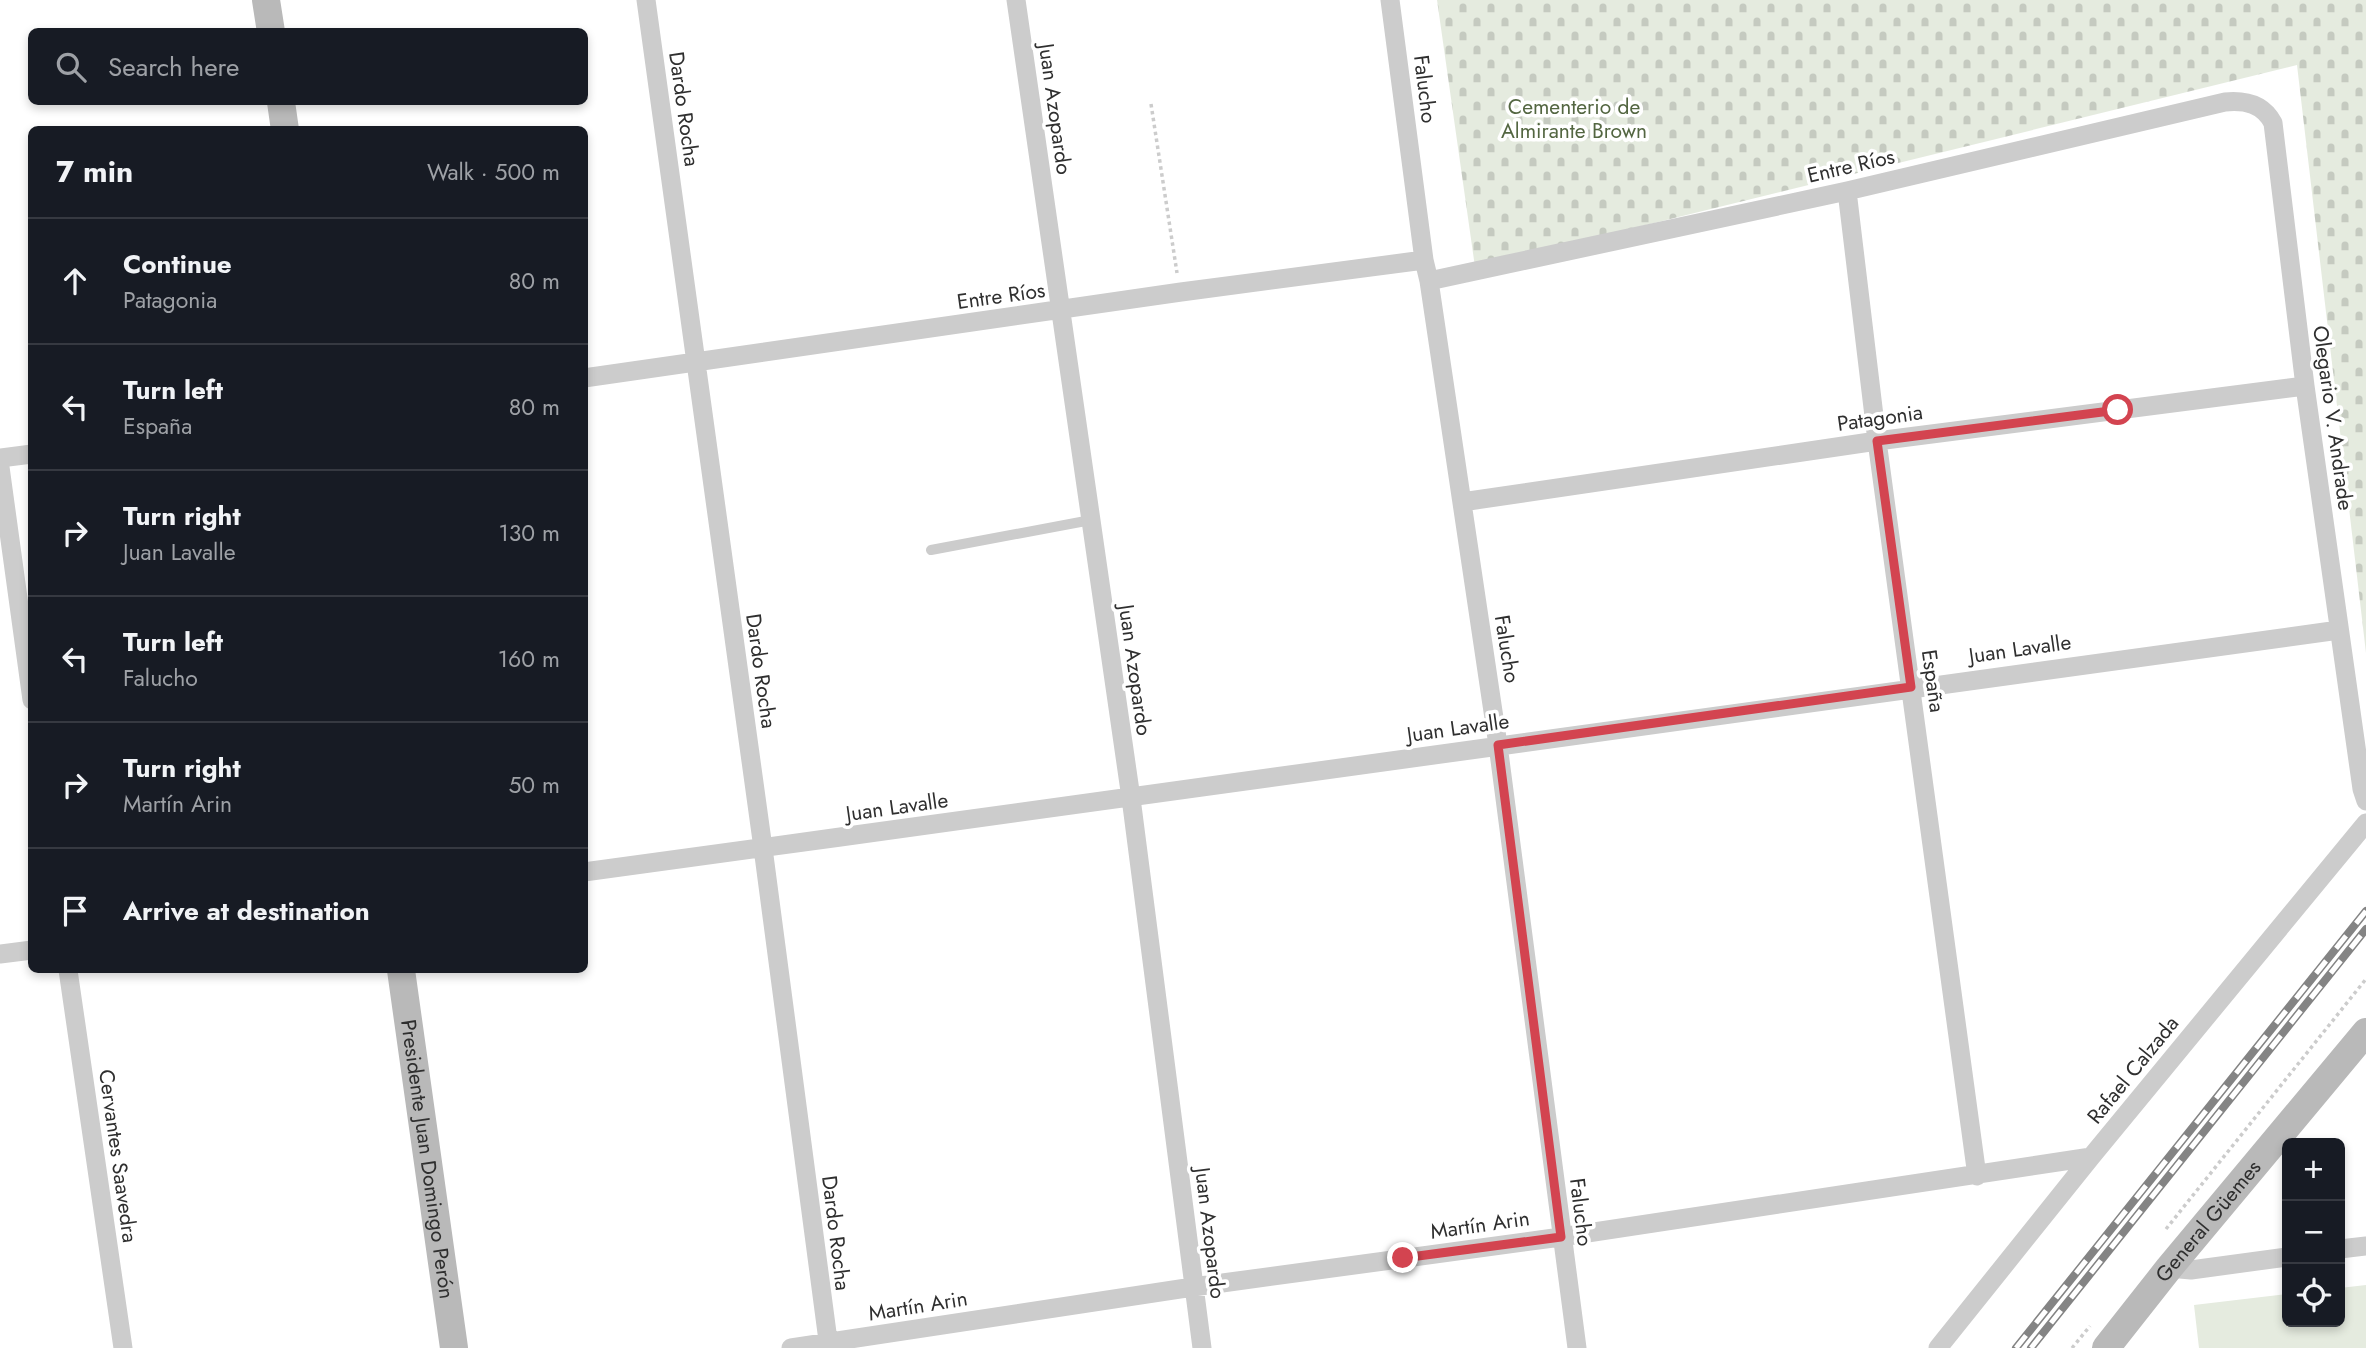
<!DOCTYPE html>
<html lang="en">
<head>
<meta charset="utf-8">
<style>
  body { margin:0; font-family:Jost,sans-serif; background:#242831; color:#f1f3f6 }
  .controls { position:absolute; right:21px; bottom:21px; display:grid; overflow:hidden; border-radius:10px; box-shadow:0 4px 10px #0003 }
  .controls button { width:63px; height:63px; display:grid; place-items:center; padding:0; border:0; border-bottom:2px solid #363941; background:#171b24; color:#f1f3f6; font:35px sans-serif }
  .stop { position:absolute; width:21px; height:21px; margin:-16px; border:5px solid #d34450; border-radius:50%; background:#fff }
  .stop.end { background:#d34450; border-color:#fff; box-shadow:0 2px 7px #0008 }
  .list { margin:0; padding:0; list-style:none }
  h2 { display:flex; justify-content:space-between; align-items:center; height:91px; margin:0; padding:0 28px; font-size:30px }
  h2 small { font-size:23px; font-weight:400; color:#9ea1a6 }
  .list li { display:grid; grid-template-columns:46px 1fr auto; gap:21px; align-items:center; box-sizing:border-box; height:126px; padding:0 28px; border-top:2px solid #363941 }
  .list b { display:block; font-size:26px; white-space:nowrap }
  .list p { margin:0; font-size:23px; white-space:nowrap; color:#9ea1a6 }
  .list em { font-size:23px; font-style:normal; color:#9ea1a6 }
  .icon { flex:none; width:38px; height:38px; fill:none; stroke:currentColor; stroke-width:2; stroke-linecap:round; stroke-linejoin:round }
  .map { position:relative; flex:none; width:2366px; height:1348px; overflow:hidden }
  .search { position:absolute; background:#171b24; box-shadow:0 4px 10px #0003; left:28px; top:28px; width:560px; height:77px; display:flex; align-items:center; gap:18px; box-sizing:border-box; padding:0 24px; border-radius:10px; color:#9ea1a6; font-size:26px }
  .panel { position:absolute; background:#171b24; box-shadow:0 4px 10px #0003; left:28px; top:126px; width:560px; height:847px; border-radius:10px }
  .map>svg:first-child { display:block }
  .grass { fill:#e5ebdf }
  .cemetery { fill:url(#cemetery-stones) }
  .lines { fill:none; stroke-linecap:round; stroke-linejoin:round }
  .path { stroke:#ccc; stroke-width:3.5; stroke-dasharray:3.5 3.5; stroke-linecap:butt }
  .lane { stroke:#ccc; stroke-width:10 }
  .street { stroke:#ccc; stroke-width:19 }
  .secondary { stroke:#b9b9b9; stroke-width:28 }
  .rail-casing { stroke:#848484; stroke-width:8 }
  .rail { stroke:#fff; stroke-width:5; stroke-dasharray:16; stroke-linecap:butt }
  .route { stroke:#d34450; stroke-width:9 }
  .labels { text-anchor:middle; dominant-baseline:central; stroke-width:7; stroke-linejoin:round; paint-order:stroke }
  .street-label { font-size:21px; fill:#2f2f2f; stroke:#fff }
  .park-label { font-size:21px; fill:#536641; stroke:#fff }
</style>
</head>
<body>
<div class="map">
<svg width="2366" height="1348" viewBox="0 0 2366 1348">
  <defs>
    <pattern id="cemetery-stones" width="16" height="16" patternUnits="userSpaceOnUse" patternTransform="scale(1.75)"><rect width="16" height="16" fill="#e5ebdf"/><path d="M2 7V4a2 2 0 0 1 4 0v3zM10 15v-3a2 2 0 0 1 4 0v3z" fill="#c5cac0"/></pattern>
  </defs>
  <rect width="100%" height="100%" fill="#fff"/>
  <!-- grass -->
  <path class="grass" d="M2366 1285V1348H2199L2194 1305 2287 1294V1322H2340V1288Z"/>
  <!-- cemetery -->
  <path class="cemetery" d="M1437 0H2366V653L2297 65 1475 267Z"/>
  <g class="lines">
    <!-- path -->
    <path class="path" d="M1151 104 1177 273
      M2166 1229 2366 979
      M2072 1348 2090 1326"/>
    <!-- lane -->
    <path class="lane" d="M931 550 1091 520"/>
    <!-- street -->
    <path class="street" d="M646 0 763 848 829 1348
      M1016 0 1131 798 1202 1348
      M1390 0 1424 260 1429 281 1498 745 1577 1348
      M1847 191 1877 441 1977 1176
      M1429 281 1847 191 2225 102C2246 100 2263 104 2273 123L2305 386 2362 789 2366 801
      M584 378 1181 292 1424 260
      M0 458 32 454
      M0 467 32 700
      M1462 502 1877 441 2305 386
      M584 872C1169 793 1753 708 2339 630
      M0 954 32 950
      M68 970 123 1348
      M2340 1249 2366 1246
      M2169 1268 2191 1270 2287 1257
      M791 1348 1193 1287 1561 1237 2091 1157
      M1938 1348 2091 1157 2366 823"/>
    <!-- secondary -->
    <g class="secondary">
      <path d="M266 0 271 32"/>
      <path d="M281 102 285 130"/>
      <path id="s1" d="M401 970 454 1348"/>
      <path id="s2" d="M2106 1348 2169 1268 2366 1032"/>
    </g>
    <!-- rail casing -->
    <g class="rail-casing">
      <path id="rail" d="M2016 1348 2366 911
        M2031 1348 2366 929"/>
    </g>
    <!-- rail -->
    <use href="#rail" class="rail"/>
  </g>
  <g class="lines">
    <!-- route -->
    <path class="route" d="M1403 1258 1561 1237 1498 745 1911 687 1877 441 2118 410"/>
  </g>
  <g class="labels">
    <!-- street labels -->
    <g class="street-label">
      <text transform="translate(1425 89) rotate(83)">Falucho</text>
      <text transform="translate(684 109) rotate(82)">Dardo Rocha</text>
      <text transform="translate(1055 109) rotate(82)">Juan Azopardo</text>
      <text transform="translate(1851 166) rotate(-13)">Entre Ríos</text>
      <text transform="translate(1001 296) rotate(-8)">Entre Ríos</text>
      <text transform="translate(1880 418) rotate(-8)">Patagonia</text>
      <text transform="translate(2333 418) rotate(82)">Olegario V. Andrade</text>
      <text transform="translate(1507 649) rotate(81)">Falucho</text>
      <text transform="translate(2020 649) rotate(-8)">Juan Lavalle</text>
      <text transform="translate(1135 670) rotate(82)">Juan Azopardo</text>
      <text transform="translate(761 671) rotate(82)">Dardo Rocha</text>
      <text transform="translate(1933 681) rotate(82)">España</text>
      <text transform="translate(1458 728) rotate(-8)">Juan Lavalle</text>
      <text transform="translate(897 807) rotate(-8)">Juan Lavalle</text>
      <text transform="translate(2133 1070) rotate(-51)">Rafael Calzada</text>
      <text transform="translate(118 1156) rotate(82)">Cervantes Saavedra</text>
      <text stroke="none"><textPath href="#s1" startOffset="191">Presidente Juan Domingo Perón</textPath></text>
      <text transform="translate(1581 1212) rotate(83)">Falucho</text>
      <text stroke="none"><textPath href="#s2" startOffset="163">General Güemes</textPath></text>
      <text transform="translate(1480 1225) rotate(-8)">Martín Arin</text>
      <text transform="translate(836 1233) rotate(83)">Dardo Rocha</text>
      <text transform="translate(1210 1233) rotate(83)">Juan Azopardo</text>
      <text transform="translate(918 1306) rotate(-9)">Martín Arin</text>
    </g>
    <!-- park labels -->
    <g class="park-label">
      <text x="1574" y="107">Cementerio de<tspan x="1574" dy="24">Almirante Brown</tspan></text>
    </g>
  </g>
</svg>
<div class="controls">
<button>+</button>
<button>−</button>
<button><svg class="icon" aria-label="locate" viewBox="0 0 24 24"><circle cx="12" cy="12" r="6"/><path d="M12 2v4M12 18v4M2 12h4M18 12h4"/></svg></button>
</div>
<div class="stop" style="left:2118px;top:410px"></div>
<div class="stop end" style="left:1403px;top:1258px"></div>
<div class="search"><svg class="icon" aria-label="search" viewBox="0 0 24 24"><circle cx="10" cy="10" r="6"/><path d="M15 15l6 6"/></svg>Search here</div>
<section class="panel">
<h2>7 min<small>Walk · 500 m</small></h2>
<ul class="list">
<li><svg class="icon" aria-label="ahead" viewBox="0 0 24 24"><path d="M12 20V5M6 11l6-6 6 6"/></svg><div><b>Continue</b><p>Patagonia</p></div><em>80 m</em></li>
<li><svg class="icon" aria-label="left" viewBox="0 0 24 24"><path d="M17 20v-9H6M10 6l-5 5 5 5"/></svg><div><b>Turn left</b><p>España</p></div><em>80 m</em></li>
<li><svg class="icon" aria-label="right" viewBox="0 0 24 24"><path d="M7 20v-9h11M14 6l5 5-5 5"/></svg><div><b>Turn right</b><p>Juan Lavalle</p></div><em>130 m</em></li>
<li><svg class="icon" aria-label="left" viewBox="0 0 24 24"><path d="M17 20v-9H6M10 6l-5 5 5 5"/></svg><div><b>Turn left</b><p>Falucho</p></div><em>160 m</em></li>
<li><svg class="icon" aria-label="right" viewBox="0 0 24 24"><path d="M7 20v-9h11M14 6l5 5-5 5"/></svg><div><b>Turn right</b><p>Martín Arin</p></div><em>50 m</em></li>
<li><svg class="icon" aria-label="arrive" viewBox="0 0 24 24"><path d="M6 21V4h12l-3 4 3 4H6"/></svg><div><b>Arrive at destination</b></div></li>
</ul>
</section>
</div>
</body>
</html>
